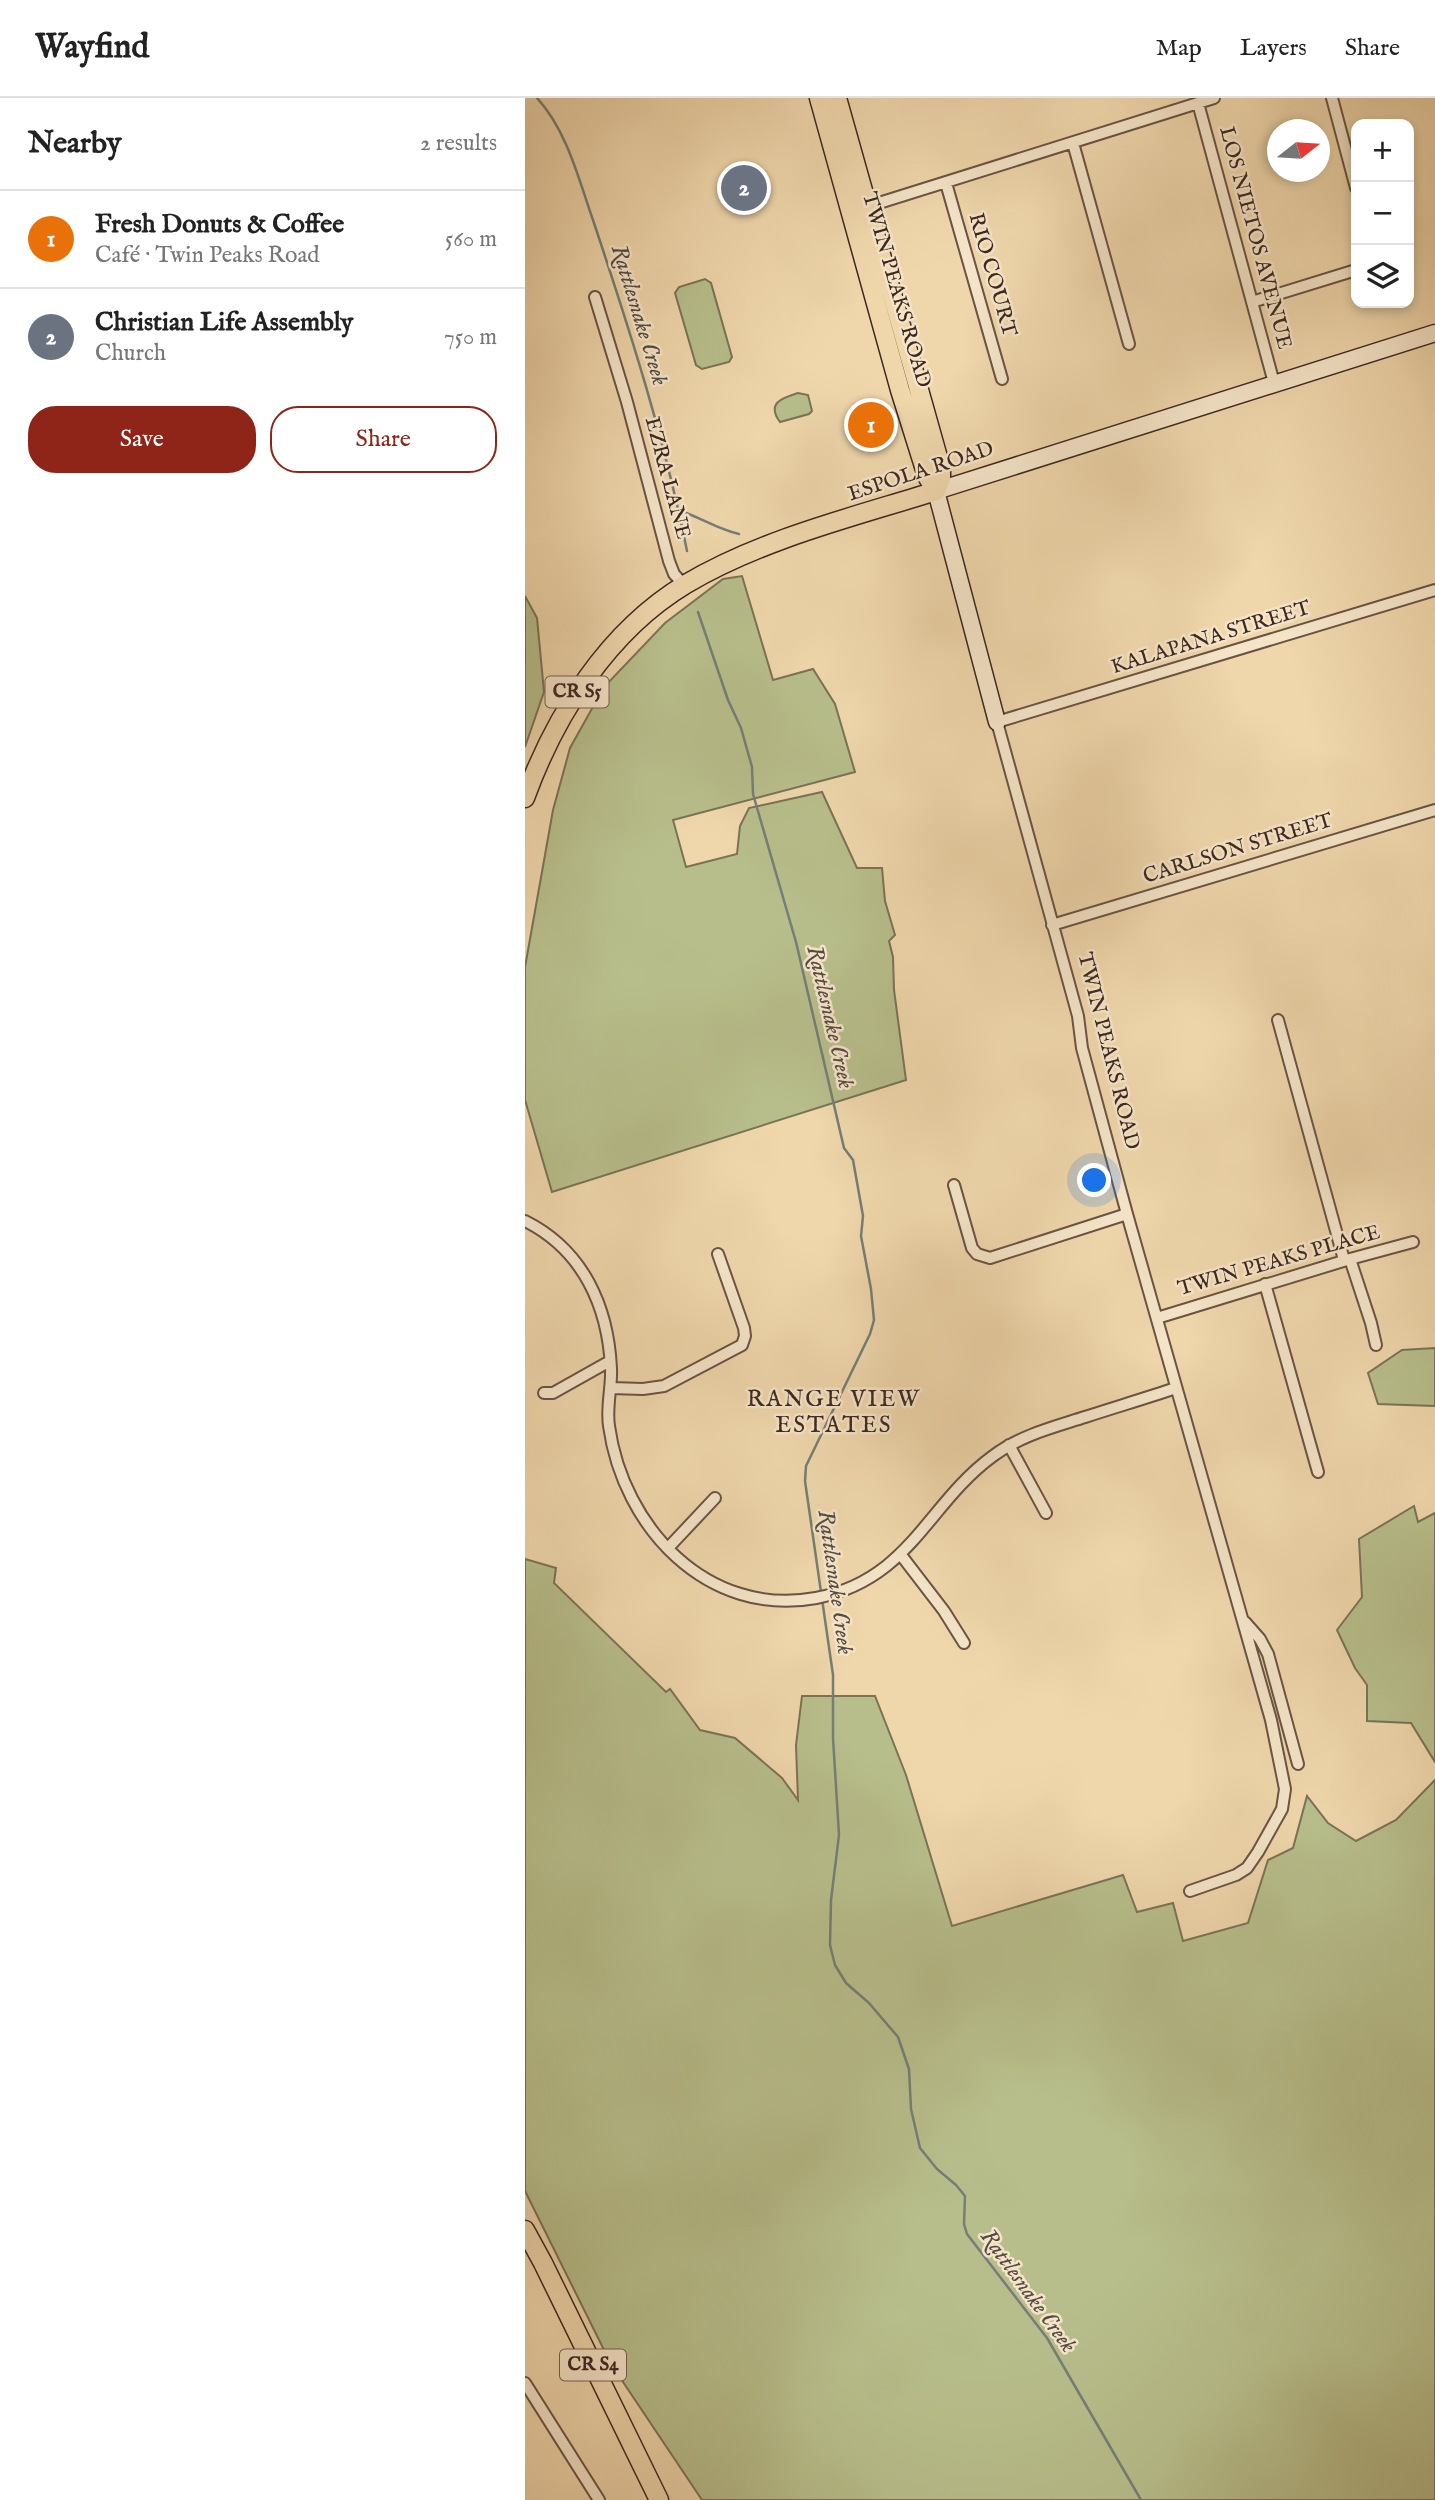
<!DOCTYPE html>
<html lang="en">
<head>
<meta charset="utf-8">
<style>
  body { margin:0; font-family:"IM FELL English",serif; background:#f2f2f2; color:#222 }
  .controls { position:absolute; right:21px; top:21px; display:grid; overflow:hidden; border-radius:14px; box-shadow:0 4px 10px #0003 }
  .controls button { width:63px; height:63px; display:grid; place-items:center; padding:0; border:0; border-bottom:2px solid #e0e0e0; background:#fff; color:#222; font:35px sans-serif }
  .compass { position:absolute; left:742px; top:21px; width:63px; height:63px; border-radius:50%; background:#fff; box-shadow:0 4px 10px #0003; rotate:73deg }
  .you { position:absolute; left:570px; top:1083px; width:24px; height:24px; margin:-18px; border:5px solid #fff; border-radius:50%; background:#1a73e8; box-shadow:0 0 0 10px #1a73e833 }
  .badge { display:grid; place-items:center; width:46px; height:46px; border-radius:50%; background:#8f2418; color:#fff; font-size:23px; font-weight:700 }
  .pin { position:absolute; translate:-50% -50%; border:4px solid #fff; box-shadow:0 2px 7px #0006 }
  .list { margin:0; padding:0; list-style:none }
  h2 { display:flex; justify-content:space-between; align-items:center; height:91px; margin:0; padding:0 28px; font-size:30px }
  h2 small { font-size:23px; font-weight:400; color:#767676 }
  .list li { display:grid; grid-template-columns:46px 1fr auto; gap:21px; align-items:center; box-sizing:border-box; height:98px; padding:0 28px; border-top:2px solid #e0e0e0 }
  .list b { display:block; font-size:26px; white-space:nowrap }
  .list p { margin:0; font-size:23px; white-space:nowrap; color:#767676 }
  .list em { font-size:23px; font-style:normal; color:#767676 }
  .actions { display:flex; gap:14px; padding:21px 28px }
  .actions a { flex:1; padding:16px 0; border:2px solid #8f2418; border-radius:28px; text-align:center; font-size:24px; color:#8f2418 }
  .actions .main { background:#8f2418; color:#fff }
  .icon { flex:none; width:38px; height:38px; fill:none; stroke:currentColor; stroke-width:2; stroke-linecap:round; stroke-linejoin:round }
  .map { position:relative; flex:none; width:910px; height:2402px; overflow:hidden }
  header { display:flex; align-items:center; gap:42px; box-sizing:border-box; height:98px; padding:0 35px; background:#fff; border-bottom:2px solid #e0e0e0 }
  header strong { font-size:33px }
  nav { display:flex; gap:38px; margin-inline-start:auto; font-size:24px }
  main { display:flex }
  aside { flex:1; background:#fff }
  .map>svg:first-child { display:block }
  .green { fill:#b7be8b; stroke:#7a7356; stroke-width:2 }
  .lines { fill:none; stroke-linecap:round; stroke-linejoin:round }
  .stream { stroke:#757e77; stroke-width:2.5 }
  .street-casing { stroke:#695444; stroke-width:14 }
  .secondary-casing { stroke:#3c2821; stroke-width:19 }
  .primary-casing { stroke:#3c2821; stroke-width:21 }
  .street { stroke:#f5e4c8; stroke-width:10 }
  .secondary { stroke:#f5e4c8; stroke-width:16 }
  .primary { stroke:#efd6ab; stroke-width:18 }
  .labels { text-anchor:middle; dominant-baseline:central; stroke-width:5; stroke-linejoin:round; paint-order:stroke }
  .shield { fill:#f5e4c8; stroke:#746053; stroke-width:2 }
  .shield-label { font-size:19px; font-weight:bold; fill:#3c2821 }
  .street-label { font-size:21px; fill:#3c2821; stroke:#f5e4c8 }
  .water-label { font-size:23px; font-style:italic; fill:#544c45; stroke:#f5e4c8 }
  .neighbourhood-label { font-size:23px; letter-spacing:2px; fill:#3c2821; stroke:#f5e4c8 }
</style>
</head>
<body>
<header>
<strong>Wayfind</strong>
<nav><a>Map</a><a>Layers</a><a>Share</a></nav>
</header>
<main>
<aside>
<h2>Nearby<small>2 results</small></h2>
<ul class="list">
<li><span class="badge" style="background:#e8710a">1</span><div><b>Fresh Donuts &amp; Coffee</b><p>Café · Twin Peaks Road</p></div><em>560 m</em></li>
<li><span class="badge" style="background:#6b7280">2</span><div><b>Christian Life Assembly</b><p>Church</p></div><em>750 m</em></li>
</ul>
<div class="actions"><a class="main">Save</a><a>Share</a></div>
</aside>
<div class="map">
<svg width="910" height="2402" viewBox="0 0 910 2402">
  <rect width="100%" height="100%" fill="#efd6ab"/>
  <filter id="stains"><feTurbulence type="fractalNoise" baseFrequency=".00286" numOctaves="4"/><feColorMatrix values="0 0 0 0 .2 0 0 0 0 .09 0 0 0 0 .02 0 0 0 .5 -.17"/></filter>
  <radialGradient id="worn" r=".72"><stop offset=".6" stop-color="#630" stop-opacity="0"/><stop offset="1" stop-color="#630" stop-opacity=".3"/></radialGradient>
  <!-- green -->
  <path class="green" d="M180 181 186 185 207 259 204 264 177 271 171 267 150 195 154 189Z
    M273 295 283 297 287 313 284 316 255 324C241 305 257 300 273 295Z
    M217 478 248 582 288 571 310 606 330 674 148 722 161 769 212 756 215 728 224 710 297 694 332 770H357L360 803 370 837 364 843 368 859 369 892 381 982 27 1094 0 1002V869L28 712 45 650 79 589 140 525 198 481Z
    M0 498 12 520 19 594 0 649Z
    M910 1250V1308L853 1306 843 1275 877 1252Z
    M889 1408 893 1424 910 1415V1664L886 1625 842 1623V1587L830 1570 812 1532 837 1499 834 1441Z
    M0 1461 31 1470 29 1485 141 1594 145 1591 175 1632 210 1640 257 1680 273 1702 271 1647 277 1598H350L381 1677 427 1828 598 1777 612 1814 648 1805 658 1843 723 1825 743 1762 768 1750 782 1698 803 1725 831 1743 871 1722 910 1682V2402H177L86 2266 0 2093Z"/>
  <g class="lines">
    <!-- stream -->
    <path class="stream" d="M12 0C43 34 54 83 69 125 105 233 140 342 162 453
      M153 412C175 419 192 431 214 436
      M173 514 203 602 216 630 227 669 228 696 271 844 319 1050 328 1062 338 1118 336 1138 346 1191 349 1222 345 1236 281 1368 280 1383 296 1494
      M297 1501 308 1577V1640L314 1737 306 1802 305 1847 310 1867 321 1885 344 1905 373 1939 384 1971 386 2011 395 2050 412 2071 431 2087 440 2098 439 2126 442 2136 522 2240 616 2402"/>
    <!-- street casing -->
    <g class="street-casing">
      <path id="street" d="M807 0 831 90
        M673 5 749 285
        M548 45 604 246
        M421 85 477 281
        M338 110 689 0
        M70 199 102 304 144 463 149 476 159 487
        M727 204 831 172
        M527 827 910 712
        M753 922 819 1162
        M429 1087 447 1150 452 1156 465 1160 602 1116
        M0 1123C58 1152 83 1208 86 1270 87 1289 81 1309 84 1328 98 1429 182 1520 291 1500 385 1482 402 1406 468 1358 496 1337 529 1329 560 1319 591 1309 621 1300 651 1290
        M825 1161 846 1225 851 1247
        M740 1186 793 1374
        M632 1220 825 1161 888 1144
        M86 1290 118 1291 139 1288 217 1247 220 1238 219 1230 193 1156
        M19 1295H28L85 1263
        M484 1347 521 1415
        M143 1450 190 1400
        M376 1457 419 1513 439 1545
        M720 1524 735 1541 743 1556 773 1666
        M665 1793 711 1777 722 1770 733 1754 757 1711 760 1691 746 1622 602 1116 557 950 553 918 472 624 910 492
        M0 2285 74 2402"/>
    </g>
    <!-- secondary casing -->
    <g class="secondary-casing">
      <path id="secondary" d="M472 624 411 393 910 235"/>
    </g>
    <!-- primary casing -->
    <g class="primary-casing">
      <path id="primary" d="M294 0 375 292 402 378 411 393
        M312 0 416 370V381L411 393
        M0 700C30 617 83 533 161 486 237 441 328 419 411 393
        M0 2132 18 2165 134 2402"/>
    </g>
    <!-- street -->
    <use href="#street" class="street"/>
    <!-- secondary -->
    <use href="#secondary" class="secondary"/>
    <!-- primary -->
    <use href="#primary" class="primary"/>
  </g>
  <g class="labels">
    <!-- shield labels -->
    <g class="shield">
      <rect x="20.5" y="578.5" width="63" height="31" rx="5"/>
      <rect x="35" y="2251.5" width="66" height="31" rx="5"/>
    </g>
    <g class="shield-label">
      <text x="52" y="594">CR S5</text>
      <text x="68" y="2267">CR S4</text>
    </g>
    <!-- street labels -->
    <g class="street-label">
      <text transform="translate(730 140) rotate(75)">LOS NIETOS AVENUE</text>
      <text transform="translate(467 177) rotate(74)">RIO COURT</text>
      <text transform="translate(371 192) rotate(74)">TWIN PEAKS ROAD</text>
      <text transform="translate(396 374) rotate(-18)">ESPOLA ROAD</text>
      <text transform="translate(142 380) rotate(75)">EZRA LANE</text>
      <text transform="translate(686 540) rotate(-17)">KALAPANA STREET</text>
      <text transform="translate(713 751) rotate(-17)">CARLSON STREET</text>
      <text transform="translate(583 953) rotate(76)">TWIN PEAKS ROAD</text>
      <text transform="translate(754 1163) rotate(-16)">TWIN PEAKS PLACE</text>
    </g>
    <!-- water labels -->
    <g class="water-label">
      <text transform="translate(114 217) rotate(73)">Rattlesnake Creek</text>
      <text transform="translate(305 919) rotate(77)">Rattlesnake Creek</text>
      <text transform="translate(310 1484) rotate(82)">Rattlesnake Creek</text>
      <text transform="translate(503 2193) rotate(54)">Rattlesnake Creek</text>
    </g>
    <!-- neighbourhood labels -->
    <g class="neighbourhood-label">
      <text x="309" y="1301">RANGE VIEW<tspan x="309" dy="26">ESTATES</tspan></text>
    </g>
  </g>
  <rect width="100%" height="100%" filter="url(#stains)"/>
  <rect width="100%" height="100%" fill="url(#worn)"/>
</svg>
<div class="controls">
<button>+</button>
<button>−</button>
<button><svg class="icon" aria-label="layers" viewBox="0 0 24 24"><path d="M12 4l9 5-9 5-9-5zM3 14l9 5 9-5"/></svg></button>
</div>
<svg class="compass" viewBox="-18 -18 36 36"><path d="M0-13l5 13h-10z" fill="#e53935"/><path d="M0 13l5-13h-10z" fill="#767676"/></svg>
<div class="you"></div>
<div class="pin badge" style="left:346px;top:327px;background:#e8710a">1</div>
<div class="pin badge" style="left:219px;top:90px;background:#6b7280">2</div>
</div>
</main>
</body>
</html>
